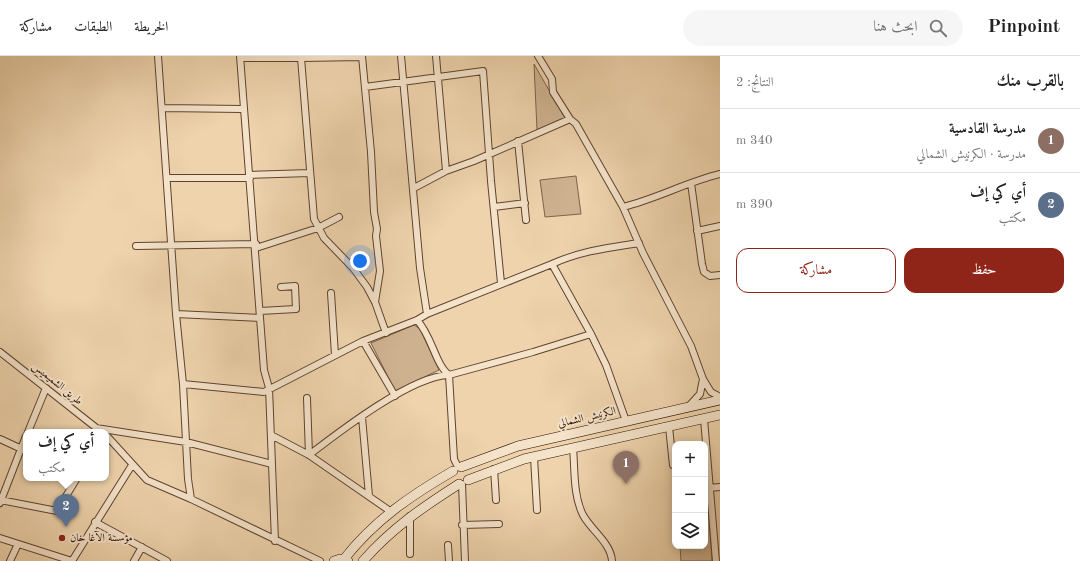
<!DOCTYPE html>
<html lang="ar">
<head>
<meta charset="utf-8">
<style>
  body { margin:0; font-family:"Old Standard TT",Amiri,serif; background:#f6f6f6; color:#222; direction:rtl }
  .controls { position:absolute; right:12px; bottom:12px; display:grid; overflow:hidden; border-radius:8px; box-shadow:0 2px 10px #0003 }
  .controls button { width:36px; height:36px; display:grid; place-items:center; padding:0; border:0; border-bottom:1px solid #e0e0e0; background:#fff; color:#222; font:20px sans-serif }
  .you { position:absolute; left:360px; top:205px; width:14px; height:14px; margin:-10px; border:3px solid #fff; border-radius:50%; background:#1a73e8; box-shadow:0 0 0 6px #1a73e833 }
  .badge { display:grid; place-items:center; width:26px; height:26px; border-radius:50%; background:#8f2418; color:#fff; font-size:13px; font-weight:700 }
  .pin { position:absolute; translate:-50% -33px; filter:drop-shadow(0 1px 2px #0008) }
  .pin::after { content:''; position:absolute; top:21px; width:14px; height:12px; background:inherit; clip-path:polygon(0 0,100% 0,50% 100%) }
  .popup { position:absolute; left:23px; top:373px; width:86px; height:52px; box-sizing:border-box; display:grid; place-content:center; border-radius:8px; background:#fff; filter:drop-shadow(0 1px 3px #0005); font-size:13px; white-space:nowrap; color:#767676 }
  .popup b { font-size:15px; color:#222 }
  .popup::after { content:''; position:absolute; left:50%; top:100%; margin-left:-8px; border:8px solid transparent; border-top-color:#fff }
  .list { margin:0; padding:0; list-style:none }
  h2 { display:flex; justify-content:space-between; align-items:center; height:52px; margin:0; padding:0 16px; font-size:17px }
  h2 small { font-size:13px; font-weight:400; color:#767676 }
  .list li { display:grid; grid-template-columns:26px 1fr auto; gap:12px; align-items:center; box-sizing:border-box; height:64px; padding:0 16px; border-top:1px solid #e0e0e0 }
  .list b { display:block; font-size:15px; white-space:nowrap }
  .list p { margin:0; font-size:13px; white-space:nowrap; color:#767676 }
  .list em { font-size:13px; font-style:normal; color:#767676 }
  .actions { display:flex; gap:8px; padding:12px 16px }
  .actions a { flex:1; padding:9px 0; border:1px solid #8f2418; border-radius:12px; text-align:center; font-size:14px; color:#8f2418 }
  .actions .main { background:#8f2418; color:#fff }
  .icon { flex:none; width:22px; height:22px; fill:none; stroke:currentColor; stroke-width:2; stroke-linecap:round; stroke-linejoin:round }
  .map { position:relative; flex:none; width:720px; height:505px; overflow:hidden; direction:ltr }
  header { display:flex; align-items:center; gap:24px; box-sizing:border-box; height:56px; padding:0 20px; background:#fff; border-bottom:1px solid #e0e0e0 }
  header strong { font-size:19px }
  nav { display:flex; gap:22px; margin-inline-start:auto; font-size:14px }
  .search { width:280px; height:36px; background:#f6f6f6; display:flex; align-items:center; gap:10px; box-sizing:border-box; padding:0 14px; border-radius:22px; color:#767676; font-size:15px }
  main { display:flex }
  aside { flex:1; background:#fff }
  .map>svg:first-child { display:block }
  .green { fill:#ceb290; stroke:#7e624c }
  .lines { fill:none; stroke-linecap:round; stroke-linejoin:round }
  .street-casing { stroke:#5f4330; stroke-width:8 }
  .secondary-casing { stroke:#2f1307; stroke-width:10 }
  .street { stroke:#f4e2c9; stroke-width:6 }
  .secondary { stroke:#f4e2c9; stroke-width:9 }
  .poi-dot { fill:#8f2418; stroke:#f4e2c9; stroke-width:1.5 }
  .labels { text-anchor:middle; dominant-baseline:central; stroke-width:4; stroke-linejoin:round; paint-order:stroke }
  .street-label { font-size:11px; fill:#2f1307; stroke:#f4e2c9 }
  .poi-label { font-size:11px; fill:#2f1307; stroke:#f4e2c9; text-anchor:start }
</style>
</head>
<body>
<header>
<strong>Pinpoint</strong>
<div class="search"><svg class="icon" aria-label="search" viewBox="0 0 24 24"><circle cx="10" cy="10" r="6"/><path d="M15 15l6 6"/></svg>ابحث هنا</div>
<nav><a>الخريطة</a><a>الطبقات</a><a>مشاركة</a></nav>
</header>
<main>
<aside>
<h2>بالقرب منك<small>النتائج: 2</small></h2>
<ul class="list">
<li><span class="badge" style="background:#8d6e63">1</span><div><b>مدرسة القادسية</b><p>مدرسة · الكرنيش الشمالي</p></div><em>340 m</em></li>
<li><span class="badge" style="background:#5c6f8a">2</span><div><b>أي كي إف</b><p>مكتب</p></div><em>390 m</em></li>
</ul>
<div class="actions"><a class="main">حفظ</a><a>مشاركة</a></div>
</aside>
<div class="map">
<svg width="720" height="505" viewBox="0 0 720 505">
  <rect width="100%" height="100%" fill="#eed3ac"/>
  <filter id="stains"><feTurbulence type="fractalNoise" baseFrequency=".005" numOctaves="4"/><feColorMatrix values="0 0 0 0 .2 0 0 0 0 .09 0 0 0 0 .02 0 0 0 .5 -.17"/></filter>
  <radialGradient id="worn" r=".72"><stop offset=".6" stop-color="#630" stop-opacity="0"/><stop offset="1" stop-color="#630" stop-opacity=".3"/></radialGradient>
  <!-- green -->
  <path class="green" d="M534 8 565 62 537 74Z
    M576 120 581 158 545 161 540 124Z
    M414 269 420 273 439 314 395 335 371 287Z
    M705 438 708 442 712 505H681L680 490H705Z"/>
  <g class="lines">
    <!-- street casing -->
    <g class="street-casing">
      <path id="street" d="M158 0 176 258 183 328 188 423 191 443
        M240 0 264 314 269 332 275 485
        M362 0 371 96 374 156 377 173 376 180 380 215 375 246
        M401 0 420 212 427 258
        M436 0 446 115
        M538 0 552 23 553 36 570 63
        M240 2H301L314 163 324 182 353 212 367 231 375 246 386 277
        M301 2 362 1
        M365 31 483 15 491 125 501 227
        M162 52 243 53
        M518 85 526 164
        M249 119 310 117
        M168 122H250
        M691 127 702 208 704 216 710 220 720 219
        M414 132 446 115 474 105 570 63 576 68 623 151 643 197 691 290 703 323 711 336 720 341
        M494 151 525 147
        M623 151C656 143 687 126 720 118
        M697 175 720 170
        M136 190 256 188
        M256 192 318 172 339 161
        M552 208C581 195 607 192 639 187
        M331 237 335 299
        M260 255 296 253 295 230 281 231
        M176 258 260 262
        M417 264C432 280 435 308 449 319L454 403 458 411
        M363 285 395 340
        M0 296 99 374
        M183 328 264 336 363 285 417 264 427 258 552 208 591 278 606 309 626 365
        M307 342 309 399
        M689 350 700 338 703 323
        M362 361 369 440
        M704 363 716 505
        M669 371 673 409H675
        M96 372 186 386 272 408
        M28 376 46 332
        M106 379 147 424 191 443 320 505
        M271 379 309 399 390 455
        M0 383 26 395
        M573 392C575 414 573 439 583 459 591 474 611 487 612 505
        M309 399C339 376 411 320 449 319L533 296 591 278
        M534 401 537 454
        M494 413 496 444
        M462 428 465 505
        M709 432 720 431
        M0 444 57 455 77 422
        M0 447 26 380
        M410 460V498
        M95 466 167 505
        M462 469 499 468
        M0 482 72 505
        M448 489 449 505
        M10 505 18 488
        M72 505 132 409
        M134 505 142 491"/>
    </g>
    <!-- secondary casing -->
    <g class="secondary-casing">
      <path id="secondary" d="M461 411 518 390 720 344
        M468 424 524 403 720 359
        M344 503C375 464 410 440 453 415
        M334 505 340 503 348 505
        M363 505C392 472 423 451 459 428"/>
    </g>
    <!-- street -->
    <use href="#street" class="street"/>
    <!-- secondary -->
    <use href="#secondary" class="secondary"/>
  </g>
  <!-- markers -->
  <circle class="poi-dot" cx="62" cy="482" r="4"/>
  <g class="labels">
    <!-- street labels -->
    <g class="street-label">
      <text transform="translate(57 328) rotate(39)">طريق الشميميس</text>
      <text transform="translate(587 362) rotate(-13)">الكرنيش الشمالي</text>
    </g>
    <!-- poi labels -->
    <g class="poi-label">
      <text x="70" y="482">مؤسسة الآغا خان</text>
    </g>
  </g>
  <rect width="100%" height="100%" filter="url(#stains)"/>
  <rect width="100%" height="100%" fill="url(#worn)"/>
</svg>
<div class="controls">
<button>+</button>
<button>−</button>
<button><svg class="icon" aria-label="layers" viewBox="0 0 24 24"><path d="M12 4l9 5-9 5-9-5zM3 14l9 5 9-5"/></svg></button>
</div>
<div class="you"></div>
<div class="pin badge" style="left:626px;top:428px;background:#8d6e63">1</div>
<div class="pin badge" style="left:66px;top:471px;background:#5c6f8a">2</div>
<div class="popup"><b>أي كي إف</b>مكتب</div>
</div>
</main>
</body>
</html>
